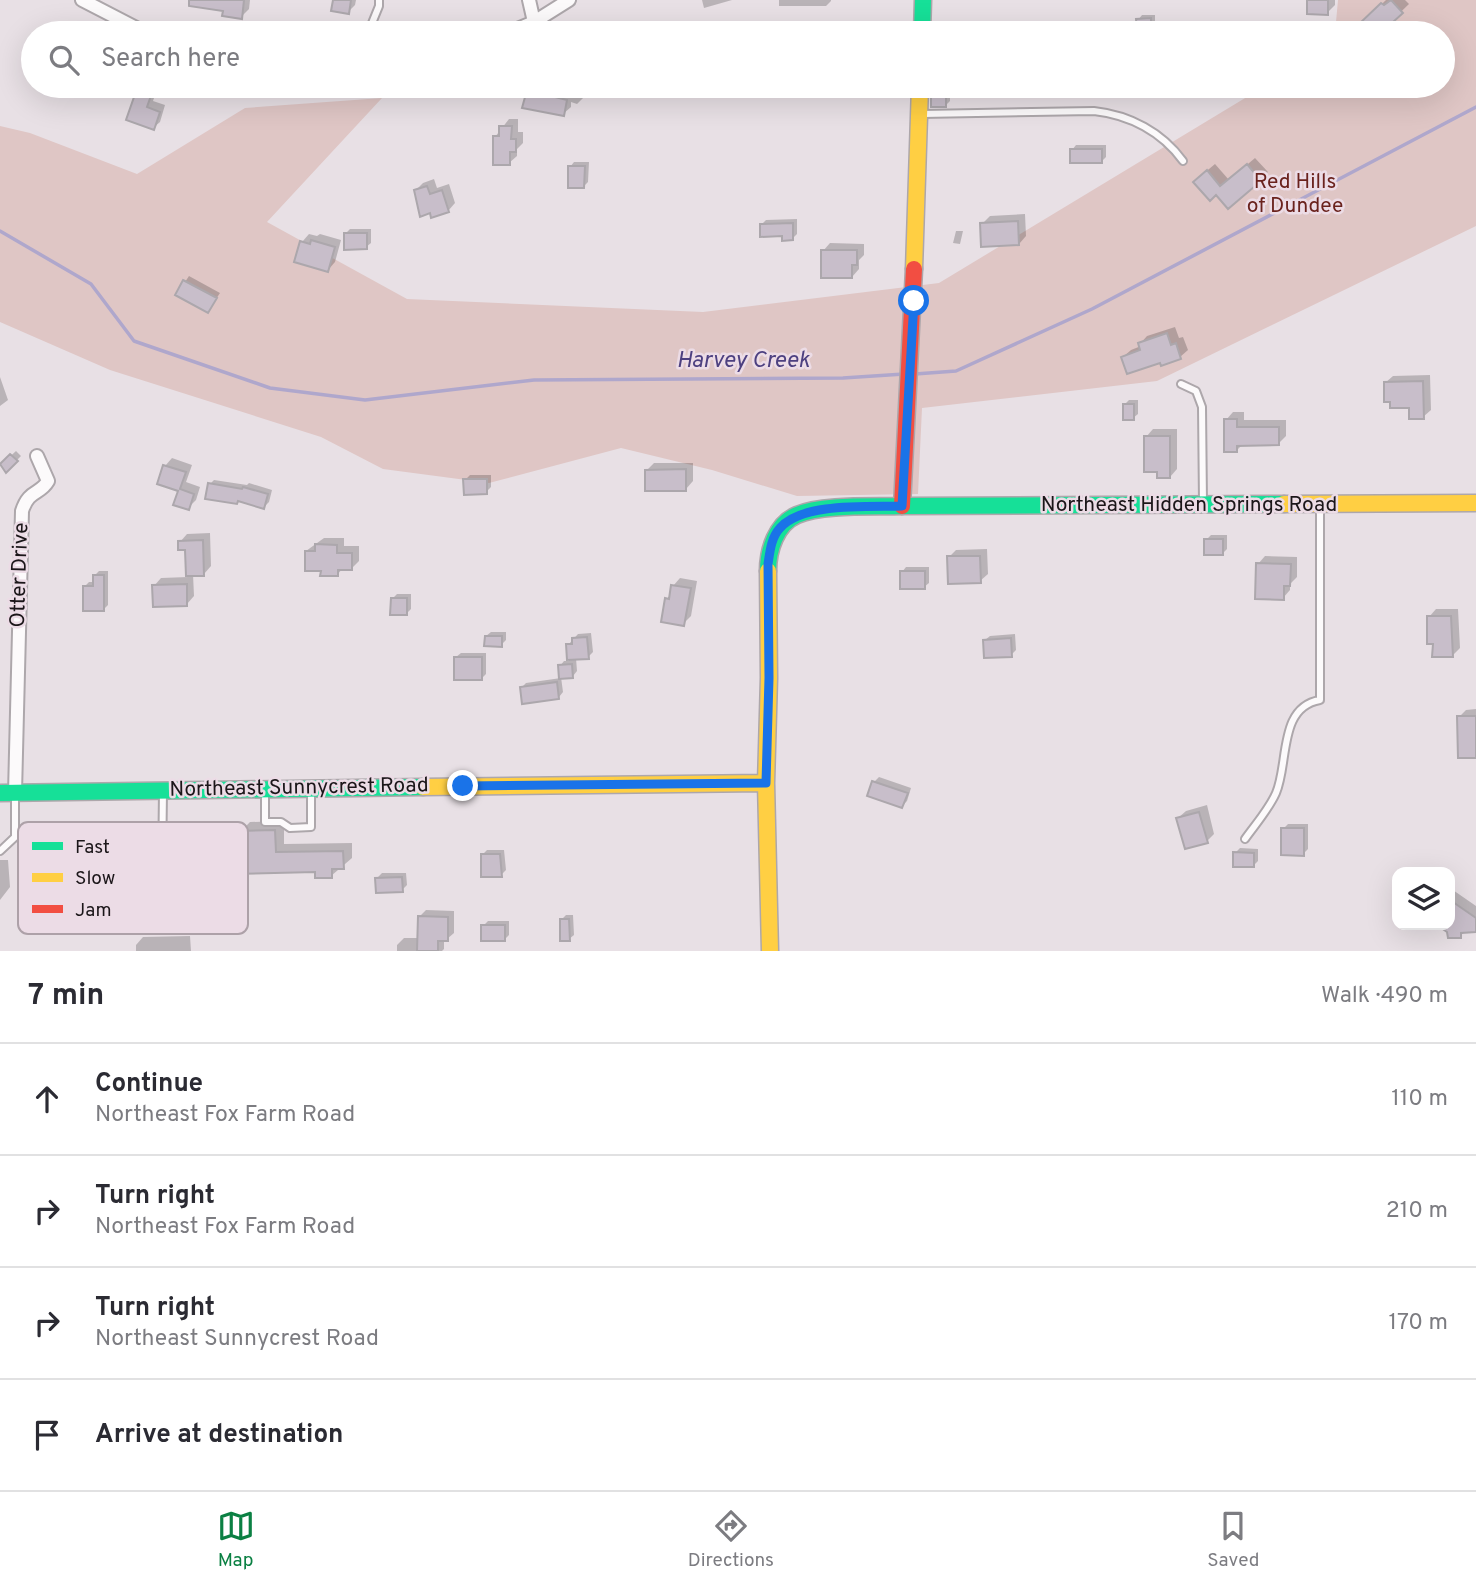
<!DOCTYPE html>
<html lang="en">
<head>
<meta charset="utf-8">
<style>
  body { margin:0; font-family:Overpass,sans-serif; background:#f2f2f3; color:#2b2b33 }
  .controls { position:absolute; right:21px; bottom:21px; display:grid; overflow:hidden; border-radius:14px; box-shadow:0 7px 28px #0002 }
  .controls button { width:63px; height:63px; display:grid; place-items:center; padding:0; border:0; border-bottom:2px solid #e1e1e2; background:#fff; color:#2b2b33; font:35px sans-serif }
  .stop { position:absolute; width:21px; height:21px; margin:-16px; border:5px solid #1a73e8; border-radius:50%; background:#fff }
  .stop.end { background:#1a73e8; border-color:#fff; box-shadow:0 2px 7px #0008 }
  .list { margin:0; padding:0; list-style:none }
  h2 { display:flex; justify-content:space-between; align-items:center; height:91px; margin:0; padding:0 28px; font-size:30px }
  h2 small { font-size:23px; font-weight:400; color:#7c7c81 }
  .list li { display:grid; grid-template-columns:46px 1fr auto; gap:21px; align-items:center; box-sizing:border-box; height:112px; padding:0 28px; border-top:2px solid #e1e1e2 }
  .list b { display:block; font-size:26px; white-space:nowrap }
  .list p { margin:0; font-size:23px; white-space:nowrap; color:#7c7c81 }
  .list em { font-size:23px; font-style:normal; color:#7c7c81 }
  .icon { flex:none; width:38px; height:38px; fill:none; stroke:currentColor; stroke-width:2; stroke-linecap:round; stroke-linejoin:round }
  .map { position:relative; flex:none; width:1476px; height:951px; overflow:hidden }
  .search { position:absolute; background:#fff; box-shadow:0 7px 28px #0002; left:21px; right:21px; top:21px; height:77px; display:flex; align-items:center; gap:18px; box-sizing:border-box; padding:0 24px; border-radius:38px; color:#7c7c81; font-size:26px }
  .sheet { height:539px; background:#fff }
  nav { display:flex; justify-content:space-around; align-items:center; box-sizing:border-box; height:98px; border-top:2px solid #e1e1e2; background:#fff; font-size:19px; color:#7c7c81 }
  nav a { display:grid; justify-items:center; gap:4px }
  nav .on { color:#0b8043 }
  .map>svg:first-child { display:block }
  .green { fill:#dfc6c5 }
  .shadow { fill:#0003 }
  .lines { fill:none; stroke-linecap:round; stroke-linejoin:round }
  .stream { stroke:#afa7cc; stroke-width:3.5 }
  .building { fill:#c8beca; stroke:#aca7ac; stroke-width:2 }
  .lane-casing { stroke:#ada7ab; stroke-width:10 }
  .street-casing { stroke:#ada7ab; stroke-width:16 }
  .fast-casing { stroke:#ada7ab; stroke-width:19 }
  .slow-casing { stroke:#ada7ab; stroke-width:19 }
  .jam-casing { stroke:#ada7ab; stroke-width:19 }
  .lane { stroke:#fcfafb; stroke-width:6 }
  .street { stroke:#fcfafb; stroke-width:12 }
  .fast { stroke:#16e098; stroke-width:16 }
  .slow { stroke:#ffcf43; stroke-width:16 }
  .jam { stroke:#f24e42; stroke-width:16 }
  .route { stroke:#1a73e8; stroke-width:9 }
  .labels { text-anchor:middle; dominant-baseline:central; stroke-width:5; stroke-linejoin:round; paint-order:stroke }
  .park-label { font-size:21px; fill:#6a221d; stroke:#ecdce6 }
  .street-label { font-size:21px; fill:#1b1619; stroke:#ecdce6 }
  .water-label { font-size:23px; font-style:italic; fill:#4d4080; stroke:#ecdce6 }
  .key { fill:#ecdce6; stroke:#ada1a8; stroke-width:2 }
  .key-label { font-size:19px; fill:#1b1619 }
</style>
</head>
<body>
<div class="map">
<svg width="1476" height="951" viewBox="0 0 1476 951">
  <rect width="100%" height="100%" fill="#e8e0e5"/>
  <!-- green -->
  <path class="green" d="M1338 0H1476V226L1157 381 922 408 918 494 797 496 712 470 621 448 489 483 383 469 321 437 110 370 0 322V126L30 133 137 174 245 108 382 98 267 222 407 299 703 312 939 283 1265 86H1443V33H1335Z"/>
  <!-- shadow -->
  <path class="shadow" d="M197 0H250L249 9 241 17Z
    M335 0H356L355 5 348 12Z
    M702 0H732L704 8Z
    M779 0H831V1L826 6H779Z
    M1309 0H1335V5L1327 13Z
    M1386 0H1405L1409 4 1379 33H1370L1361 24Z
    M1142 15H1155V29L1152 33H1138V20Z
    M158 86 153 101 165 105 160 122 153 128 137 96 110 87Z
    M534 86H545L575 93 581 86H590L584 97 577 104 571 102V107L563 114 529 91Z
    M808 86H834L826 94H808Z
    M938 92H950V101L945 106 933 97Z
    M509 119H518V132H523V143L517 149V156L509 163 495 137Z
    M1076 145H1106V157L1101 162 1072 150Z
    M1255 158 1268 172 1228 207 1203 174 1215 164 1229 180Z
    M574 162H589L588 182 583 187 570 167Z
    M434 179 437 188 449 184 455 203 448 211 415 191 423 183Z
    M1025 214 1026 236 1019 244 982 224 990 216Z
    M797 219V234L793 238 761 225 766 220Z
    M350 229H371V243L366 247 345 234Z
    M956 231H963L960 244 953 243Z
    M309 234 317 236 320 234 341 240 335 262 328 270 302 242Z
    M830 243 864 244V255L859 260V269L852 277 823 251Z
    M189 276 220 293 208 311 177 294Z
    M1175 327 1179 338 1183 337 1188 350 1180 357 1161 360 1123 357 1131 350 1141 346 1140 344 1147 336Z
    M1430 375 1431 410 1423 417 1385 383 1393 376Z
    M0 377 8 400 0 406Z
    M1129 400H1138V414L1133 418 1125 404Z
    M1233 412H1244V420H1286V436L1278 444H1243L1237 450 1226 420Z
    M1153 429H1177V469L1170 477 1158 470 1146 437Z
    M16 451 21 456 6 471 1 465Z
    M172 458 192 465 186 482 200 487 196 500 188 508 180 490 165 466Z
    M654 463H693V481L686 489 647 470Z
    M470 475H491V487L486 492 465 480Z
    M214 480 247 485 249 483 272 490 269 502 264 507 210 484Z
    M210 533 211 566 204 574H193L194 596 187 604 154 586 161 578 188 577 187 548 180 542 187 534Z
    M1211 535H1227V549L1222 554 1206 540Z
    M324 538H344V546H359V561L352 568H343L337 575 322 569 306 551Z
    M987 549 988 574 980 581 949 557 956 550Z
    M1265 556 1297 557V577L1290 584V590L1283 598 1258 564Z
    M906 567H929V583L924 587 902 572Z
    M99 571H108V605L104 609 84 587 89 582H94V576Z
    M680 578 697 581 691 616 683 624 667 599 671 594 673 586Z
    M397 594H411V609L406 614 392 599Z
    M1436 609H1458L1460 648 1453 655 1434 642 1429 617Z
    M491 632H506V640L501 645 486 636Z
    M591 633 593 652 588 657 576 658 577 671 573 676 561 677 563 692 559 697 521 688 526 683 561 678 560 666 564 661H569L568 645 578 634Z
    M1015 634 1016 650 1011 655 985 640 990 636Z
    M461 653H486V674L481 679 456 657Z
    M1476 709V755L1459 717 1466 710Z
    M879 777 911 788 907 801 902 806 869 795 874 782Z
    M1207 805 1214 834 1207 841 1178 818 1186 811Z
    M284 821V844L352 843V858L331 876 317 870 209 856 219 847 241 845V831L250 822Z
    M1288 824H1308V849L1303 854 1283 829Z
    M1240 848 1258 849V861L1253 866 1235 853Z
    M487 850H504L506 870 501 875 482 855Z
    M0 860H8L10 887 0 900Z
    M382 873H406L407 885 402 890 377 878Z
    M1450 888 1476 906V930L1466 931 1460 936 1440 925H1450Z
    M426 910 454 911V933L447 939H444V949L442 951H397V945L404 938H419V917Z
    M566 915H573L574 935 569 939 561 920Z
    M488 921H509V935L504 940 483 926Z
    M190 936 191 951H136V945L143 937Z"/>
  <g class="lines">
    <!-- stream -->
    <path class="stream" d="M0 231 91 284 134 341 270 388 365 400 534 380 843 378 904 374
      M915 374 956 371 1092 309 1476 107"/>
  </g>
  <!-- building -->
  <path class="building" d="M189 0H244L242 19 222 16 223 11 189 6Z
    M333 0H351L349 14 331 11Z
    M1307 0H1328V15L1307 14Z
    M1391 0 1403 13 1381 33H1367L1359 24 1381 3 1384 5Z
    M1151 18V33H1137L1136 19Z
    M106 86H140L153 90 147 107 160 112 154 130 126 120 134 97Z
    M806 86H827V95H806Z
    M527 90 567 100 564 116 522 108Z
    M931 96H946V107H931Z
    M499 126H512L511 139H516V152H510V165H493V136H499Z
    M1070 149H1102V163H1070Z
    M1247 164 1261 181 1228 209 1216 195 1210 201 1193 182 1207 170 1220 186Z
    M568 166H585L584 188H568Z
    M427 186 430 194 442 190 449 212 431 218 430 213 420 217 414 190Z
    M1018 221 1019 245 981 247 980 223Z
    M793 223V240L782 241V236L760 237V224Z
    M344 233H367V249L344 250Z
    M311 240 335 247 328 272 294 262 300 241 310 244Z
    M821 250H857V265H852V278H821Z
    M183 280 217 298 208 313 175 295Z
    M1167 333 1171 345 1176 343 1181 359 1161 366 1160 363 1127 374 1121 357 1140 350 1138 343Z
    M1423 381 1424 419H1409V408H1390V402H1384V382Z
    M1123 404H1134V420H1123Z
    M1224 419H1237V427H1279V445L1237 446V452H1224Z
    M1144 436H1170V478H1157V472H1144Z
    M10 454 18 461 6 473 0 464Z
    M163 465 186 472 180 489 194 494 189 510 173 505 178 491 157 484Z
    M686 469V491H645V470Z
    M463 479H487V494L464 495Z
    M208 483 242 489 243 487 268 494 264 509 238 501 237 504 205 499Z
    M1204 539H1223V555H1204Z
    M203 540 204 576H186L185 550H178V541Z
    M315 544 337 545V553H352V570H338V576H320L321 571H305V551H315Z
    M947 556H980L981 583 948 584Z
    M1256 563 1291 564 1290 586H1284V600L1255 599Z
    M900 571H925V589H900Z
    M93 575H104V611H83V586H93Z
    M187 584V606L153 607 152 585Z
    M671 585 691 588 684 626 661 622 665 598 669 599Z
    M391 598H407V615H390Z
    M1427 616H1451L1453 657H1432L1433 644H1427Z
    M485 636H502V647L484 646Z
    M587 637 589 659 567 660 566 644H572V638Z
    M1011 638 1012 657 984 658 983 640Z
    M454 657H482V680H454Z
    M572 664 573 678 559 679 558 665Z
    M557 682 559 699 522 704 520 687Z
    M1457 716H1476V758H1458Z
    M872 781 908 793 902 808 867 796Z
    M1199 812 1208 843 1185 849 1176 818Z
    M1281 828H1304V856L1281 855Z
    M275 830 276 852 343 851 344 869H332V878H315V872L232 874V871H208V855L240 853 239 831Z
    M1233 852 1254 853V867H1233Z
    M481 854H500L502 877H481Z
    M402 877 403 892 376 893 375 878Z
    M1450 900 1476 918V932L1461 933V938H1448L1447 932 1437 925H1450Z
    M418 916 448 917V941H438V951H417Z
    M560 919H569L570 941H560Z
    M481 925H505V941H481Z"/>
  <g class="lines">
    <!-- lane casing -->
    <g class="lane-casing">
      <path id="lane" d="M346 33 369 31
        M368 33 379 6V0
        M922 114 1094 111C1130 115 1162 132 1183 161
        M1181 384 1196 391 1202 407 1203 503
        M265 791V822H281L290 828 311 827V791
        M1245 839C1255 825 1269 809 1276 793 1289 763 1278 707 1320 700V506
        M0 851 15 837V795
        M132 861 156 883 162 870 163 792
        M156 883 158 922"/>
    </g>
    <!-- street casing -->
    <g class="street-casing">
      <path id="street" d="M82 0 146 33
        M529 0 534 22
        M508 33 534 22 569 0
        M15 793 22 511C29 489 40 495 48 481L37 456"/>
    </g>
    <!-- fast casing -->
    <g class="fast-casing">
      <path id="fast" d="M922 33 923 0
        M768 571C768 550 776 524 797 515 822 504 874 507 902 506L1284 504
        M0 793 423 787"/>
    </g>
    <!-- slow casing -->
    <g class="slow-casing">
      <path id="slow" d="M914 269 920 86
        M1284 504 1476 503
        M768 571 769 678 766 783 770 951
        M423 787 766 783"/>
    </g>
    <!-- jam casing -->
    <g class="jam-casing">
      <path id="jam" d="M902 506 914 269"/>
    </g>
    <!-- lane -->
    <use href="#lane" class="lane"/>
    <!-- street -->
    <use href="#street" class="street"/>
    <!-- fast -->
    <use href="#fast" class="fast"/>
    <!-- slow -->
    <use href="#slow" class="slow"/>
    <!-- jam -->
    <use href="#jam" class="jam"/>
  </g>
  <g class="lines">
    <!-- route -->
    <path class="route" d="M463 786 766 783 769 678 768 564C770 551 771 538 780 528 802 502 870 507 902 506L914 301"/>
  </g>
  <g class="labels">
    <!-- park labels -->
    <g class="park-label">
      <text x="1295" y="182">Red Hills<tspan x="1295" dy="24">of Dundee</tspan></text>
    </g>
    <!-- street labels -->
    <g class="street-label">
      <text x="1189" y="505">Northeast Hidden Springs Road</text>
      <text transform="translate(20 575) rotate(-88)">Otter Drive</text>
      <text transform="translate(299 788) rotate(-1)">Northeast Sunnycrest Road</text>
    </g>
    <!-- water labels -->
    <g class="water-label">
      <text x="743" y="361">Harvey Creek</text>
    </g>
  </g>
  <!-- legend -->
  <rect x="18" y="822" width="230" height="112" rx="10" class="key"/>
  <rect x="32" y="842" width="31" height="8" fill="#16e098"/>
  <rect x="32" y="873" width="31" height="9" fill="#ffcf43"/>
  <rect x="32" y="905" width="31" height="8" fill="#f24e42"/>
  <g class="key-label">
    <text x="75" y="853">Fast</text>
    <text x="75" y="884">Slow</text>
    <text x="75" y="916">Jam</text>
  </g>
</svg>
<div class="controls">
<button><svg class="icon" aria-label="layers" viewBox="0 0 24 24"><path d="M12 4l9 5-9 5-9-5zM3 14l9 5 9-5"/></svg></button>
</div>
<div class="stop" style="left:914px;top:301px"></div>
<div class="stop end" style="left:463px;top:786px"></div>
<div class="search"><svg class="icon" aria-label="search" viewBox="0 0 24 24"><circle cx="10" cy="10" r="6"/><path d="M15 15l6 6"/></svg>Search here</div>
</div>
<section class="sheet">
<h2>7 min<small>Walk · 490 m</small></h2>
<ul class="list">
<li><svg class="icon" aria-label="ahead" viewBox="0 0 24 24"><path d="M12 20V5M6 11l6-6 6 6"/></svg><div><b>Continue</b><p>Northeast Fox Farm Road</p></div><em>110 m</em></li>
<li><svg class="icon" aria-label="right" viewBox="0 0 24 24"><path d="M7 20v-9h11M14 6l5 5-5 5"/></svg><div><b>Turn right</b><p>Northeast Fox Farm Road</p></div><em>210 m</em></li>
<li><svg class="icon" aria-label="right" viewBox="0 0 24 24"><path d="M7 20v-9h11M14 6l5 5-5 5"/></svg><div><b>Turn right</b><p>Northeast Sunnycrest Road</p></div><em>170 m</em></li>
<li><svg class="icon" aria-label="arrive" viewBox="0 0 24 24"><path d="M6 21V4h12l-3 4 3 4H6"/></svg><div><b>Arrive at destination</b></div></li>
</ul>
</section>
<nav>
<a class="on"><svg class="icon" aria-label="map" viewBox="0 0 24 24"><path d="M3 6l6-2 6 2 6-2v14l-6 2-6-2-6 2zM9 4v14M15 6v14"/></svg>Map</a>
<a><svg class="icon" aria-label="directions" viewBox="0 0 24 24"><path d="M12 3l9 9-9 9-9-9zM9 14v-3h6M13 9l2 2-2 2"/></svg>Directions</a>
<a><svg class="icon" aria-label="saved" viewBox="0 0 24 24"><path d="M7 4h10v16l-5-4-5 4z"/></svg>Saved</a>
</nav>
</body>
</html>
